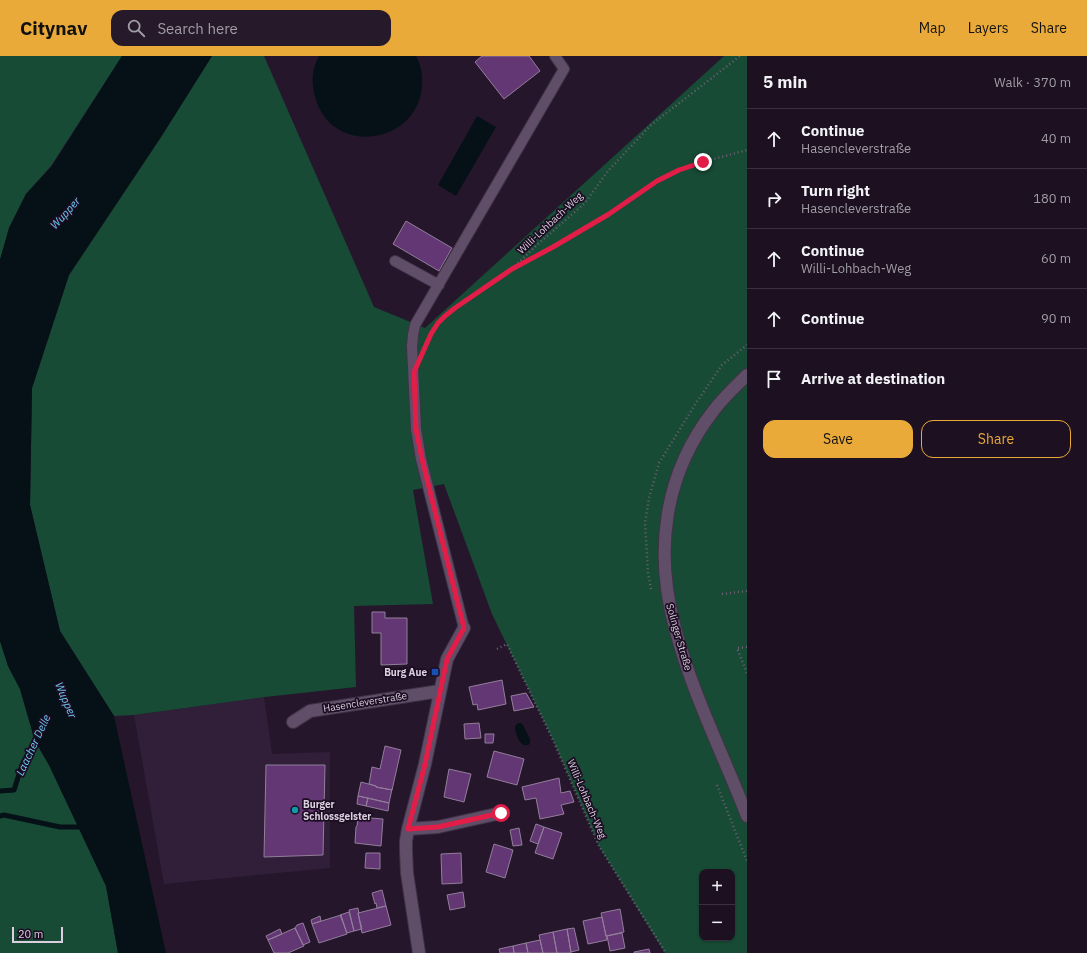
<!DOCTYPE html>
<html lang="en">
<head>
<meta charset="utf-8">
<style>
  body { margin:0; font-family:"IBM Plex Sans",sans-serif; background:#25192a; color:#f1f3f6 }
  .controls { position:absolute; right:12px; bottom:12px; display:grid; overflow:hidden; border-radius:8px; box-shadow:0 1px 3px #0004 }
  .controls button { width:36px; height:36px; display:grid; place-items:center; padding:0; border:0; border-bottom:1px solid #3a303f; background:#1c1021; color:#f1f3f6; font:20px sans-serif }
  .scale { position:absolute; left:12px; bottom:10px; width:51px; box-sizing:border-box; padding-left:4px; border:2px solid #dbd0e0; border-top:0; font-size:11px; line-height:14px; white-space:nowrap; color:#dbd0e0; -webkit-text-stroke:3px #1c0d22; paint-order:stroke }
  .stop { position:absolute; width:12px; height:12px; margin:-9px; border:3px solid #e11d48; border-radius:50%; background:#fff }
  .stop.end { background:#e11d48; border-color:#fff; box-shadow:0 1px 4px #0008 }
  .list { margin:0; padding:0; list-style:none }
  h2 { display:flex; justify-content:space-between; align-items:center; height:52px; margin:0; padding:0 16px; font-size:17px }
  h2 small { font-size:13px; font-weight:400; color:#a09da5 }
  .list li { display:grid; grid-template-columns:26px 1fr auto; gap:12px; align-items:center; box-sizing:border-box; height:60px; padding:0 16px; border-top:1px solid #3a303f }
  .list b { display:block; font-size:15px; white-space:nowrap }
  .list p { margin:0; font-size:13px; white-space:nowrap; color:#a09da5 }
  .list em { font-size:13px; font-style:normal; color:#a09da5 }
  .actions { display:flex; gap:8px; padding:12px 16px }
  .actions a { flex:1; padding:9px 0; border:1px solid #eaaa39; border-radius:12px; text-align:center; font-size:14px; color:#eaaa39 }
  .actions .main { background:#eaaa39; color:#111 }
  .icon { flex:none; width:22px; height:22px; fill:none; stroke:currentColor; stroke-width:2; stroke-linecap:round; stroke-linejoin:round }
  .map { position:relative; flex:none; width:747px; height:897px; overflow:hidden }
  header { display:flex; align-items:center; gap:24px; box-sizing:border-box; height:56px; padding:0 20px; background:#eaaa39; color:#111 }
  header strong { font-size:19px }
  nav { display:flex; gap:22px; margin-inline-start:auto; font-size:14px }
  .search { width:280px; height:36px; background:#25192a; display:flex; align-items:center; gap:10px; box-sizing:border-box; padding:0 14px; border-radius:12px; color:#a09da5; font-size:15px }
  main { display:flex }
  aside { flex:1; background:#1c1021 }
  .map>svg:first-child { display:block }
  .built { fill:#311e39 }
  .green { fill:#174b35; fill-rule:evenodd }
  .water { fill:#051117 }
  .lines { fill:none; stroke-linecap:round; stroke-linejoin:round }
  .stream { stroke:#051117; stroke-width:5 }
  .building { fill:#623773; stroke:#927e9b }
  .lane-casing { stroke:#403345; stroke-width:12 }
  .street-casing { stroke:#403345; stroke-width:14 }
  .secondary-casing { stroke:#403345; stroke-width:14 }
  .path { stroke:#6e6074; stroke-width:2.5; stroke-dasharray:1 3; stroke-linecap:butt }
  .lane { stroke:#604e68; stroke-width:10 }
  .street { stroke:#604e68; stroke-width:12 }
  .secondary { stroke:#604e68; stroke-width:12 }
  .route { stroke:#e11d48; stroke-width:5 }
  .transit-dot { fill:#1a4fb4; stroke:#1c0d22; stroke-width:1.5 }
  .culture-dot { fill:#0f9aa8; stroke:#1c0d22; stroke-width:1.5 }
  .labels { text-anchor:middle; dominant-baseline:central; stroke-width:3.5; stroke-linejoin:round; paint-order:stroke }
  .street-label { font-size:10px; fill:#dbd0e0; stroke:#1c0d22 }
  .poi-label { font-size:10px; font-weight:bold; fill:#dbd0e0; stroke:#1c0d22; text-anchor:end }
  .water-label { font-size:11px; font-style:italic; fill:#6acdf7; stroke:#1c0d22 }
</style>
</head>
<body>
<header>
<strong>Citynav</strong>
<div class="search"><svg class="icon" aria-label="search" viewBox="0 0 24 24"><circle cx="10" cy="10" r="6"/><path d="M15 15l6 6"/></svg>Search here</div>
<nav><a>Map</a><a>Layers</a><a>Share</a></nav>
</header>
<main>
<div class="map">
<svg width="747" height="897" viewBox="0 0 747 897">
  <rect width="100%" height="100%" fill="#26162c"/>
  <!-- built -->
  <path class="built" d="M264 641 272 698 330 696V812L164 828 134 659Z"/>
  <!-- green -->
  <path class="green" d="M0 0H122L51 110 26 138 9 172 0 204Z
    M212 0H264L374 251 425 272 724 0H747V897H665L599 790 553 684 492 558 444 428 413 434 433 548 354 550 356 631 265 641 134 659 114 660 60 575 30 449 32 332 69 219 161 81ZM702 816H732V882H702Z
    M0 585 8 610 20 633 35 685 49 709 106 830 118 897H0Z"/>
  <!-- water -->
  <path class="water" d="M122 0H212L161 81 69 219 32 332 30 449 60 575 114 660 166 897H118L106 830 49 709 35 685 20 633 8 610 0 585V204L9 172 26 138 52 110Z
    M319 0H416C421 9 423 19 422 30 418 88 334 101 316 44 311 29 311 14 319 0Z
    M477 60 496 71 456 140 438 129Z
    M518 667H521L523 669 530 683V688C520 694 515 677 515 670Z"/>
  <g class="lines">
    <!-- stream -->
    <path class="stream" d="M0 735 14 734 22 709 37 680
      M0 760 4 759 60 771H83"/>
  </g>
  <!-- building -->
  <path class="building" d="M482 0H529L540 15 504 43 475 6Z
    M406 165 452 192 439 215 393 188Z
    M372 556H385V562H407V608L381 609V577H372Z
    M502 624 506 648 478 654 477 648 473 649 469 631Z
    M526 637 534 651 514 655 511 640Z
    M479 667 481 682 465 683 464 668Z
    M485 678H494L493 687H485Z
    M385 690 401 694 392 734 376 731V730L369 728 372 711 380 713Z
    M494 695 524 703 517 729 487 721Z
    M266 709H325L323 799 264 801Z
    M449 713 471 718 464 746 444 741Z
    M559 722 561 737 570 735 574 746 561 749 564 758 540 763 536 742 525 744 522 731Z
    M361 726 376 730V731L392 734V733L389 747 358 740Z
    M358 740 368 742 366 750 357 748Z
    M368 742 389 747 388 755 366 750Z
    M358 761 383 763 381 790 355 787 356 771 357 770Z
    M536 768 544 771 538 788 530 785Z
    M544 771 562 777 553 803 535 797Z
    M519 772 522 789 513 790 510 774Z
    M494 788 513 794 505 822 486 816Z
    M366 797H380V813L365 812Z
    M461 797 462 827 442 828 441 798Z
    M382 834 386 850 377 852 376 847 375 848 372 837Z
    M463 836 465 851 450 854 447 839Z
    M386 850 391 869 362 877 358 857Z
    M358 852 359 857H358L362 873 354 875 349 854Z
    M620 853 624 876 606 880 601 857Z
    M349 856 354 875 347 877 340 859Z
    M341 859 347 878 319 887 312 868Z
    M320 860 321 865 312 868 311 864Z
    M602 861 607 884 588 888 583 865Z
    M303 867 310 886 303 889 295 872 297 869Z
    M295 872 304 890 288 897H274L268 884Z
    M574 872 579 894 571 896 567 873Z
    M280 873 282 878 268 884 266 880Z
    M567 873 571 897H557L553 876Z
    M553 876 557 897H543L539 879Z
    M622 877 625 892 610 895 607 880Z
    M540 884 543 897H528L526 887Z
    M526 887 528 897H514L513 890Z
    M513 890 514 897H500L499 893Z
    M649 893 650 897H634V896Z"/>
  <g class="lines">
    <!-- lane casing -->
    <g class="lane-casing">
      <path id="lane" d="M395 205 439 229
        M464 572 421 403 416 373 412 290 413 279 415 269 564 13 555 0"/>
    </g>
    <!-- street casing -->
    <g class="street-casing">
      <path id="street" d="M293 666 310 655 440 635
        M408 773 438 771 501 757
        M419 897 407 817 406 795V785L408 773 425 708 447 603 464 572"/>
    </g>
    <!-- secondary casing -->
    <g class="secondary-casing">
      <path id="secondary" d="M747 319C736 330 724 341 714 354 664 418 654 494 675 572 692 637 723 698 747 760"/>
    </g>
    <!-- path -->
    <path class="path" d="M515 211 553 191 609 158 657 125 679 114 703 106 747 94
      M426 288 431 278 438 267 445 260 455 252 512 213 539 187 560 169 585 147 608 115 651 69 740 0
      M651 533 648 517 645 467 649 442 659 407 696 347 722 309 747 289
      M722 538 747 535
      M747 591 737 592 747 617
      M497 593 507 588 553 684 599 790 666 897
      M717 729 747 805"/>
    <!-- lane -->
    <use href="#lane" class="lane"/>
    <!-- street -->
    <use href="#street" class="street"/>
    <!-- secondary -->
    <use href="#secondary" class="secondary"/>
  </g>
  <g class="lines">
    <!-- route -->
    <path class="route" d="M501 757 438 771 408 773 425 708 447 603 464 572 422 403 416 373 414 316 431 278 438 267 445 260 455 252 512 213 553 191 609 158 657 125 679 114 703 106"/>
  </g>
  <!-- markers -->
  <rect class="transit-dot" x="431" y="612" width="8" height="8" rx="2"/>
  <circle class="culture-dot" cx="295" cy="754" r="4"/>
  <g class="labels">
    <!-- street labels -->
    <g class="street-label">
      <text transform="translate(550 167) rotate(-43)">Willi-Lohbach-Weg</text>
      <text transform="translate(679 581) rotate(74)">Solinger Straße</text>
      <text transform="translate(365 646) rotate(-9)">Hasencleverstraße</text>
      <text transform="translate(587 743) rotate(67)">Willi-Lohbach-Weg</text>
    </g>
    <!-- poi labels -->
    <g class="poi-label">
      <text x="427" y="616">Burg Aue</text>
      <text x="303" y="748" text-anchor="start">Burger<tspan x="303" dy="12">Schlossgeister</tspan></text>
    </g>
    <!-- water labels -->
    <g class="water-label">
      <text transform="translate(65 157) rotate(-48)">Wupper</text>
      <text transform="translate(66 644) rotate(67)">Wupper</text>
      <text transform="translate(33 689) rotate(-65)">Laacher Delle</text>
    </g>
  </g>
</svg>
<div class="controls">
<button>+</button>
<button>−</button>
</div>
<div class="scale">20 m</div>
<div class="stop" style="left:501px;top:757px"></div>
<div class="stop end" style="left:703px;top:106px"></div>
</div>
<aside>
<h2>5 min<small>Walk · 370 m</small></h2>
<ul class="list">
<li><svg class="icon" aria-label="ahead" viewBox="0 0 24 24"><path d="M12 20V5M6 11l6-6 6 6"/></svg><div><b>Continue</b><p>Hasencleverstraße</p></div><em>40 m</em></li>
<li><svg class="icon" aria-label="right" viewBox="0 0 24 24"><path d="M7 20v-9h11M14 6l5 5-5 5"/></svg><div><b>Turn right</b><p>Hasencleverstraße</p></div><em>180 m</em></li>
<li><svg class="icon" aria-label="ahead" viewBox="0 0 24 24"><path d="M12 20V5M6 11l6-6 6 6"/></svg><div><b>Continue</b><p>Willi-Lohbach-Weg</p></div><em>60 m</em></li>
<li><svg class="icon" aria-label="ahead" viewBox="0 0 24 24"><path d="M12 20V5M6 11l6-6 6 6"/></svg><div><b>Continue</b></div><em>90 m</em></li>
<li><svg class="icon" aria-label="arrive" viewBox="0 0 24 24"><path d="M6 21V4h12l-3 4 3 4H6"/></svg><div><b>Arrive at destination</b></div></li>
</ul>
<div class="actions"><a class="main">Save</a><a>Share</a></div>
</aside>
</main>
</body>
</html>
